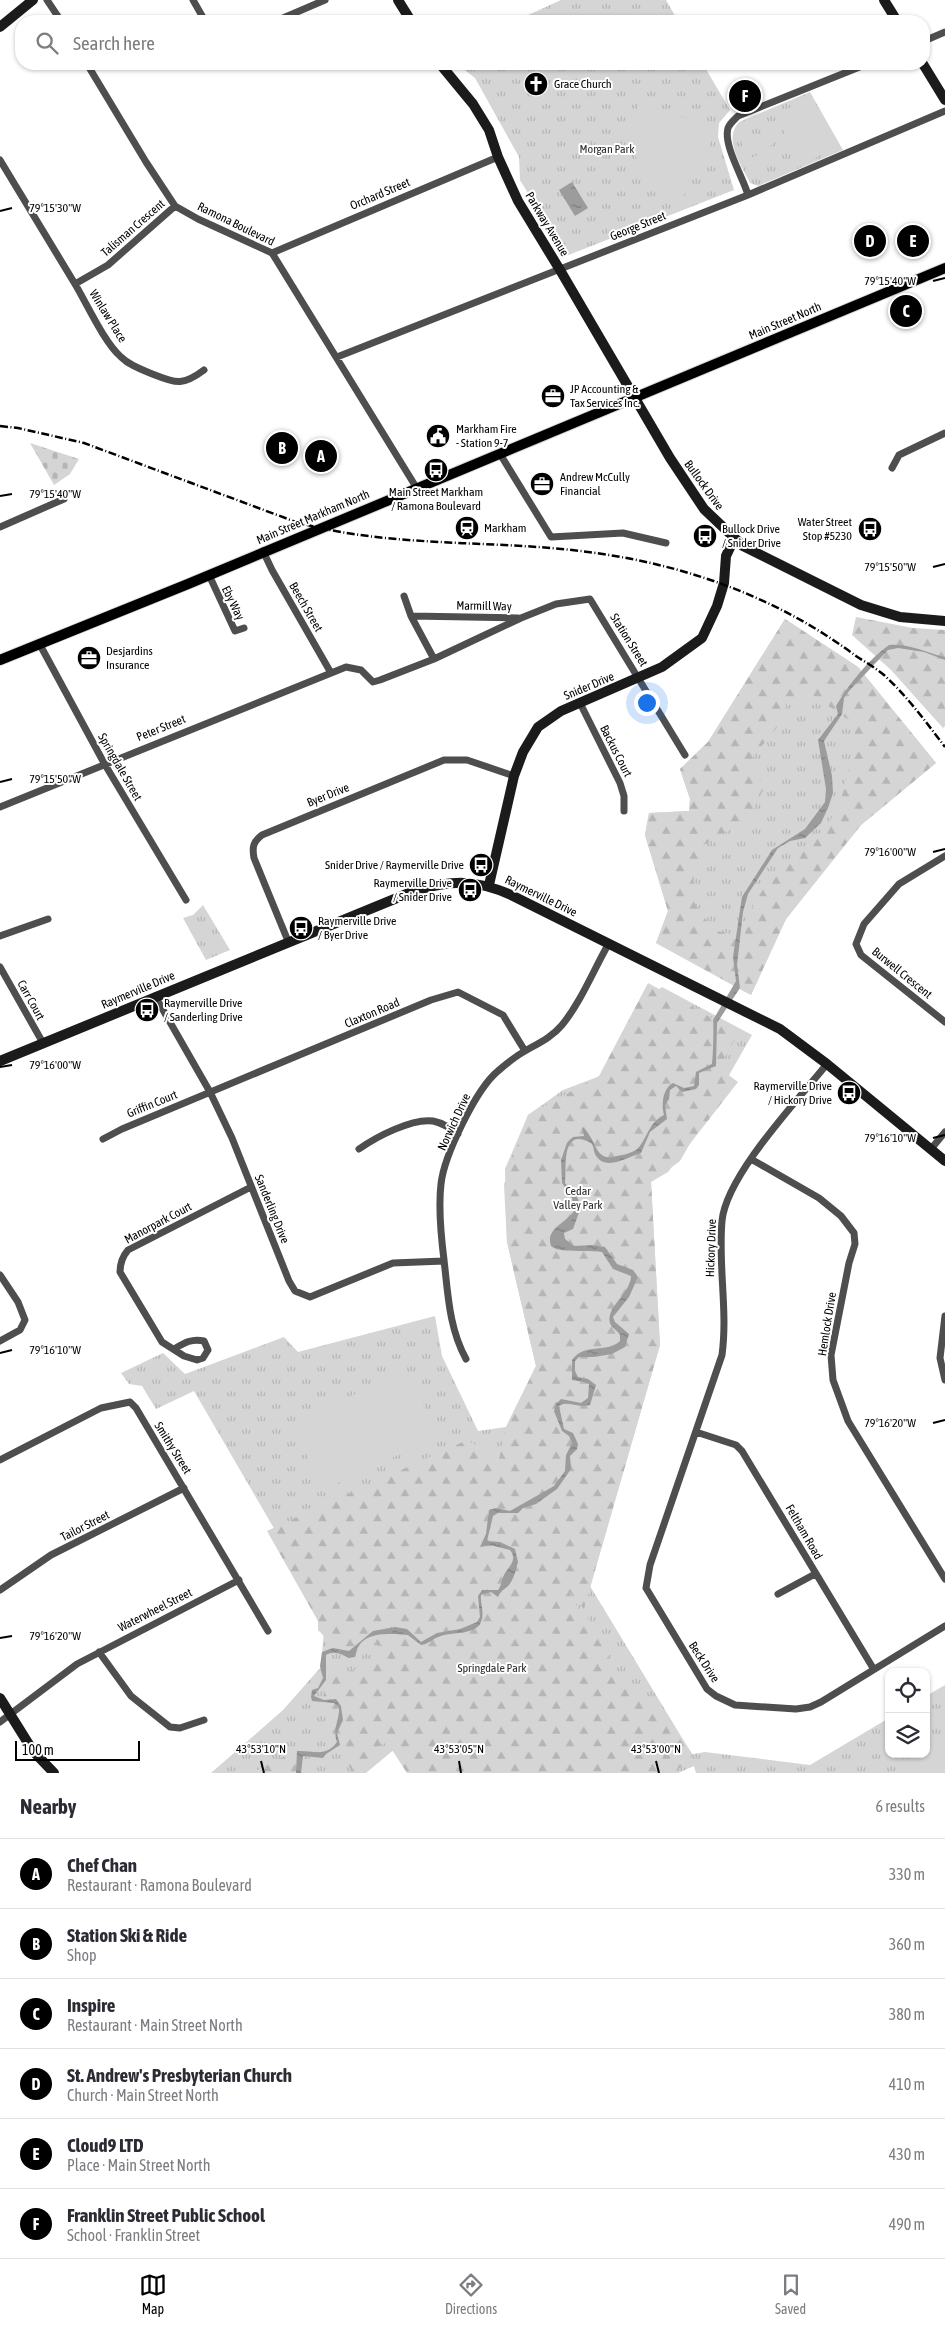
<!DOCTYPE html>
<html lang="en">
<head>
<meta charset="utf-8">
<style>
  body { margin:0; font-family:"Asap Condensed",sans-serif; background:#f2f2f3; color:#2b2b33 }
  .controls { position:absolute; right:15px; bottom:15px; display:grid; overflow:hidden; border-radius:10px; box-shadow:0 1px 4px #0004 }
  .controls button { width:45px; height:45px; display:grid; place-items:center; padding:0; border:0; border-bottom:1px solid #e1e1e2; background:#fff; color:#2b2b33; font:25px sans-serif }
  .scale { position:absolute; left:15px; bottom:12px; width:125px; box-sizing:border-box; padding-left:5px; border:2px solid #000; border-top:0; font-size:14px; line-height:18px; white-space:nowrap; color:#000; -webkit-text-stroke:4px #fff; paint-order:stroke }
  .you { position:absolute; left:646px; top:702px; width:18px; height:18px; margin:-12px; border:4px solid #fff; border-radius:50%; background:#1a73e8; box-shadow:0 0 0 8px #1a73e833 }
  .badge { display:grid; place-items:center; width:32px; height:32px; border-radius:50%; background:#000; color:#fff; font-size:16px; font-weight:700 }
  .pin { position:absolute; translate:-50% -50%; border:2px solid #fff; box-shadow:0 1px 5px #0006 }
  .list { margin:0; padding:0; list-style:none }
  h2 { display:flex; justify-content:space-between; align-items:center; height:65px; margin:0; padding:0 20px; font-size:21px }
  h2 small { font-size:16px; font-weight:400; color:#7c7c81 }
  .list li { display:grid; grid-template-columns:32px 1fr auto; gap:15px; align-items:center; box-sizing:border-box; height:70px; padding:0 20px; border-top:1px solid #e1e1e2 }
  .list b { display:block; font-size:19px; white-space:nowrap }
  .list p { margin:0; font-size:16px; white-space:nowrap; color:#7c7c81 }
  .list em { font-size:16px; font-style:normal; color:#7c7c81 }
  .icon { flex:none; width:28px; height:28px; fill:none; stroke:currentColor; stroke-width:2; stroke-linecap:round; stroke-linejoin:round }
  .map { position:relative; flex:none; width:945px; height:1773px; overflow:hidden }
  .search { position:absolute; background:#fff; box-shadow:0 1px 4px #0004; left:15px; right:15px; top:15px; height:55px; display:flex; align-items:center; gap:12px; box-sizing:border-box; padding:0 18px; border-radius:20px; color:#7c7c81; font-size:19px }
  .sheet { height:485px; background:#fff }
  nav { display:flex; justify-content:space-around; align-items:center; box-sizing:border-box; height:70px; border-top:1px solid #e1e1e2; background:#fff; font-size:14px; color:#7c7c81 }
  nav a { display:grid; justify-items:center; gap:2px }
  nav .on { color:#000 }
  .map>svg:first-child { display:block }
  .grass { fill:url(#grass-tufts) }
  .forest { fill:url(#forest-firs); fill-rule:evenodd }
  .cemetery { fill:url(#cemetery-stones) }
  .pitch { fill:#d5d5d5 }
  .water { fill:url(#water-ripples) }
  .lines { fill:none; stroke-linecap:round; stroke-linejoin:round }
  .primary-casing { stroke:#dbdbdb; stroke-width:12 }
  .street { stroke:#4e4e4e; stroke-width:7 }
  .secondary { stroke:#1b1b1b; stroke-width:10 }
  .primary { stroke:#000; stroke-width:10 }
  .rail { stroke:#000; stroke-width:2.5; stroke-dasharray:8 2.5 1 2.5; stroke-linecap:butt }
  .ticks { fill:none; stroke:#000; stroke-width:2 }
  .labels { text-anchor:middle; dominant-baseline:central; stroke-width:4; stroke-linejoin:round; paint-order:stroke }
  .poi-label { font-size:12px; fill:#000; stroke:#fff; text-anchor:start }
  .park-label { font-size:12px; fill:#2c2c2c; stroke:#fff }
  .street-label { font-size:12px; fill:#000; stroke:#fff }
  .ticks-label { font-size:12px; text-anchor:middle; fill:#000; stroke:#fff; stroke-width:4; stroke-linejoin:round; paint-order:stroke }
</style>
</head>
<body>
<div class="map">
<svg width="945" height="1773" viewBox="0 0 945 1773">
  <defs>
    <pattern id="grass-tufts" width="24" height="20" patternUnits="userSpaceOnUse" patternTransform="scale(1.25)"><rect width="24" height="20" fill="#d5d5d5"/><path d="M3 7l-1-3M5 7V3M7 7l1-3M15 17l-1-3M17 17v-4M19 17l1-3" fill="none" stroke="#b5b5b5"/></pattern>
    <pattern id="forest-firs" width="22" height="20" patternUnits="userSpaceOnUse" patternTransform="scale(1.25)"><rect width="22" height="20" fill="#d5d5d5"/><path d="M5 1l3.5 6h-7zM16 11l3.5 6h-7z" fill="#b5b5b5"/></pattern>
    <pattern id="cemetery-stones" width="16" height="16" patternUnits="userSpaceOnUse" patternTransform="scale(1.25)"><rect width="16" height="16" fill="#d5d5d5"/><path d="M2 7V4a2 2 0 0 1 4 0v3zM10 15v-3a2 2 0 0 1 4 0v3z" fill="#b5b5b5"/></pattern>
    <pattern id="water-ripples" width="26" height="14" patternUnits="userSpaceOnUse" patternTransform="scale(1.25)"><rect width="26" height="14" fill="#9c9c9c"/><path d="M2 4q2-2 4 0t4 0M15 11q2-2 4 0t4 0" fill="none" stroke="#7d7d7d"/></pattern>
  </defs>
  <rect width="100%" height="100%" fill="#fff"/>
  <!-- grass -->
  <path class="grass" d="M561 0H666L678 21H515Z
    M457 64H703L730 110 719 123 718 137 734 190 566 256 520 180 519 157 475 78Z
    M810 92 843 150 758 186 750 183C741 164 723 140 739 122Z
    M785 619 858 667 936 763 861 825 786 919 751 995 656 943 668 911 645 835 649 813 689 811 690 799 680 769 708 742Z
    M203 905 230 950 206 960 183 918 193 915Z
    M662 987 752 1035 680 1161 651 1182 660 1345 590 1586 693 1756V1754L705 1752 810 1765 889 1718V1754H926V1696L945 1685V1773H696L694 1766 678 1773H422L396 1748 366 1773H211L283 1710 321 1667 325 1616 194 1391 156 1409 142 1386 129 1384 121 1373 163 1353 185 1374 284 1337 298 1352 435 1316 442 1356 478 1431 506 1427 536 1366 507 1242 505 1169 528 1115 563 1090 600 1076 636 1009Z"/>
  <!-- forest -->
  <path class="forest" d="M856 617 913 628 945 630V726L943 728 891 670 852 635Z
    M785 619 858 667 936 763 861 825 786 919 751 995 656 943 668 911 645 835 649 813 689 811 690 799 680 769 708 742ZM812 695 852 722 856 740 841 800 827 827 773 873 750 911 744 937 713 930 689 894 704 845 748 819 763 790 752 758 782 721 787 702Z
    M648 983 712 1018 713 1015 738 1034 719 1068 738 1082 668 1172 651 1182 660 1345 584 1609 569 1592 578 1608 590 1621 599 1636 615 1673 674 1727 693 1755 674 1773H407L392 1750 383 1742 358 1773H353C336 1746 325 1717 323 1686L333 1677 388 1658 382 1645 335 1647 318 1630V1621L267 1531 467 1440 491 1454 498 1464 506 1427 536 1366 507 1242 504 1185 528 1115 599 1076Z
    M303 1747 311 1773H251Z"/>
  <!-- cemetery -->
  <path class="cemetery" d="M30 443 79 459 70 474 54 485Z"/>
  <!-- pitch -->
  <path class="pitch" d="M811 96 832 133 796 153 775 116Z
    M639 101 717 130 678 207 657 195 641 170 629 138Z
    M768 131 774 144 746 155 741 142Z
    M834 136 839 145 802 165 797 156Z
    M775 148 781 161 753 172 748 159Z
    M406 1370 438 1436 323 1490 292 1424Z
    M945 1738V1773H911C918 1758 931 1747 945 1738Z"/>
  <!-- water -->
  <path class="water" d="M572 182 588 208 575 216 559 190Z
    M889 645C910 643 926 653 945 657V660L924 652 898 648 888 650 849 691 844 698 842 714 824 741 832 776 833 793 828 808 821 823 805 838 790 841 778 848 748 894 743 912 737 965 740 988 717 1023 716 1066 699 1073V1085L696 1089 682 1092 676 1086 670 1090 669 1099 665 1105 667 1119 650 1132 641 1153C630 1156 607 1171 597 1157 593 1153 595 1148 591 1143 560 1126 567 1168 565 1183L576 1194 581 1207 573 1229 564 1233 565 1239 574 1246 592 1245 605 1247 617 1264 633 1270 638 1277 629 1297 613 1317 615 1322 629 1334 625 1347 612 1354 594 1357H579L575 1361V1371L578 1377 588 1379 596 1385 590 1405C577 1409 568 1400 559 1406L564 1429 573 1433 578 1444 577 1449 570 1456 571 1469 557 1489 536 1504 523 1508 518 1513H498L493 1516 487 1541 500 1542 515 1549 518 1562C516 1569 514 1579 509 1585 504 1590 501 1590 498 1597L491 1592 481 1595C480 1604 485 1613 481 1622 476 1635 452 1632 441 1636 433 1638 429 1644 421 1645L408 1635C393 1634 364 1630 357 1650 356 1652 356 1655 355 1657L349 1658C342 1654 334 1650 326 1655V1680L314 1696 324 1700 336 1699 341 1706 343 1720 337 1733 340 1745 326 1754 323 1758 303 1756 301 1773H296L297 1751C312 1750 326 1758 337 1742 332 1728 340 1720 339 1707L334 1703 312 1701 311 1697 312 1690 318 1688 323 1678 320 1666 322 1652 333 1648 349 1651 373 1631 395 1627 407 1629 421 1642 437 1633 460 1629 477 1622 480 1617 478 1596 482 1590H498C502 1585 501 1580 504 1575 509 1566 518 1560 510 1550L490 1545 480 1547 486 1534 489 1510 496 1508 510 1511 554 1486 565 1471 566 1455 572 1443 569 1436 562 1431 554 1411 556 1404 561 1399 581 1403 588 1398 589 1384 584 1382 572 1380V1360C585 1342 606 1354 620 1341V1335C618 1331 611 1327 610 1323 605 1308 631 1293 631 1276L613 1269 602 1252C587 1249 560 1254 551 1246 545 1229 565 1224 574 1211L572 1198 562 1183 561 1160 567 1143 573 1137 584 1136 582 1127C593 1135 595 1151 602 1155 607 1159 612 1157 617 1156 622 1155 628 1154 632 1152 646 1147 646 1123 664 1115 661 1104 663 1088 673 1083L684 1088 694 1086 696 1072 712 1064C713 1059 714 1023 713 1020L736 981 733 957 742 897 772 850 805 829 825 802 826 789 818 740 838 714 836 706C849 684 868 660 889 645Z"/>
  <g class="lines">
    <!-- primary casing -->
    <g class="primary-casing">
      <path id="primary" d="M0 660 188 584 945 268"/>
    </g>
    <!-- street -->
    <path class="street" d="M47 0 61 21
      M193 0 205 21
      M276 21 325 0
      M924 41 945 32
      M87 64 146 162 175 206 198 219 272 253 416 487
      M0 160 75 284 108 265 175 206
      M748 195C743 177 723 145 728 128 730 123 734 120 738 116L867 64
      M272 253 498 157
      M75 284C87 304 104 342 121 357 130 366 143 370 155 375 177 384 184 385 204 370
      M337 357 748 195 945 111
      M500 454 551 537 623 533 666 543
      M892 468 899 455 945 433
      M0 527 64 499
      M263 551 272 570 331 673
      M209 575 235 631 244 628
      M404 596 411 616 434 659
      M411 616 518 618
      M39 643 104 763 186 900
      M580 703 620 783 624 796V811
      M0 807 346 667 361 670 373 682 380 680 434 659 521 618 556 604 590 599 685 755
      M945 856 899 884 864 924 856 944 861 955 945 1022
      M0 936 48 919
      M288 941 254 858C252 847 253 842 262 835L444 760H467L514 776
      M0 967 43 1043
      M155 996 210 1092 232 1138 289 1281 295 1291 310 1297 393 1263 444 1261
      M827 1064C797 1101 726 1176 722 1221 718 1266 728 1311 722 1355L650 1565 646 1588 707 1689 716 1696 735 1705 796 1709 810 1707 821 1702 945 1626
      M103 1139 122 1129 431 1000 458 992 503 1015 525 1051
      M359 1149C376 1137 412 1118 433 1121 443 1123 450 1128 458 1134
      M931 1149 945 1132
      M751 1159 819 1198 841 1216 854 1233 855 1244 849 1263 831 1355 833 1380 848 1421 945 1579
      M0 1275 18 1302 25 1320 20 1330 0 1341
      M945 1316 940 1358 945 1380
      M174 1349C184 1343 192 1338 204 1341L208 1350 203 1358 197 1360 184 1356 162 1342 120 1272C120 1263 122 1257 128 1250L251 1187
      M466 1359C449 1328 448 1294 444 1260 441 1236 438 1209 441 1184 444 1156 476 1089 498 1071 506 1064 516 1056 525 1051 539 1043 552 1037 562 1025 581 1002 594 969 609 943
      M696 1432 736 1445 742 1451 873 1668
      M0 1460 101 1408 130 1402 136 1408 268 1631
      M0 1590 51 1555 184 1488
      M778 1594 815 1574
      M99 1652 131 1696 170 1727 180 1728 204 1720
      M0 1722 77 1664 239 1580"/>
    <!-- secondary -->
    <path class="secondary" d="M398 0 411 21
      M884 0 897 21
      M0 27 33 0
      M440 64 473 104 489 130 498 157 518 201 560 270 670 458 704 509 743 546 861 605 900 617 945 621
      M923 64 945 100
      M489 885 514 776 523 752 538 727 561 711 662 667 702 638 717 606 724 583 726 556 734 539
      M0 1061 414 891C452 880 475 879 511 895L780 1029 827 1064 945 1161
      M0 1698 33 1751 54 1773"/>
    <!-- primary -->
    <use href="#primary" class="primary"/>
    <!-- rail -->
    <path class="rail" d="M0 426 18 428 84 443 296 522C378 545 466 541 551 548 662 557 766 589 856 656 865 662 876 668 884 675 907 696 926 722 945 747"/>
  </g>
  <!-- ticks -->
  <path class="ticks" d="M0 211 12 208M933 281 945 278M0 496 12 494M933 567 945 564M0 782 12 779M933 852 945 849M0 1067 12 1065M933 1138 945 1135M0 1353 12 1350M933 1423 945 1420M0 1638 12 1636M261 1761 264 1773M459 1761 461 1773M656 1761 659 1773"/>
  <!-- icons -->
  <defs>
    <g id="church-disc" transform="scale(1.25)"><circle r="9.5" fill="#000" stroke="#fff"/><path d="M-1.2-6h2.4v3.5h3.3v2.4h-3.3V6h-2.4V-.1h-3.3v-2.4h3.3Z" fill="#fff"/></g>
    <g id="office-disc" transform="scale(1.25)"><circle r="9.5" fill="#000" stroke="#fff"/><path d="M-6-3h4V-5.5h4V-3h4V5H-6ZM-1-4.5V-3h2v-1.5ZM-6 0V1H6V0Z" fill="#fff"/></g>
    <g id="civic-disc" transform="scale(1.25)"><circle r="9.5" fill="#000" stroke="#fff"/><path d="M-.6-6.5H3V-4.5H.6V-3L4-1V1h2V6H-6V1h2V-1L-.6-3ZM-1.2 2.5V6h2.4V2.5Z" fill="#fff"/></g>
    <g id="bus-disc" transform="scale(1.25)"><circle r="9.5" fill="#000" stroke="#fff"/><path d="M-5-6H5V4H4V6H2V4H-2V6H-4V4H-5ZM-3.5-4V0h7V-4ZM-3.5 1.2v1.5H-2V1.2ZM2 1.2v1.5H3.5V1.2Z" fill="#fff"/></g>
    <g id="station-disc" transform="scale(1.25)"><circle r="9.5" fill="#000" stroke="#fff"/><path d="M-3-6H3Q5-6 5-4V2Q5 4 3 4L4.5 6H3L1.5 4h-3L-3 6H-4.5L-3 4Q-5 4-5 2V-4Q-5-6-3-6ZM-3.5-4v3h7v-3ZM-3.5 1v1.5H-2V1ZM2 1v1.5H3.5V1Z" fill="#fff"/></g>
  </defs>
  <g fill-rule="evenodd">
    <use href="#church-disc" x="536" y="84"/>
    <use href="#office-disc" x="553" y="396"/>
    <use href="#civic-disc" x="438" y="436"/>
    <use href="#bus-disc" x="436" y="470"/>
    <use href="#office-disc" x="542" y="484"/>
    <use href="#station-disc" x="467" y="528"/>
    <use href="#bus-disc" x="870" y="529"/>
    <use href="#bus-disc" x="705" y="536"/>
    <use href="#office-disc" x="89" y="658"/>
    <use href="#bus-disc" x="481" y="865"/>
    <use href="#bus-disc" x="470" y="890"/>
    <use href="#bus-disc" x="301" y="928"/>
    <use href="#bus-disc" x="147" y="1010"/>
    <use href="#bus-disc" x="849" y="1093"/>
  </g>
  <g class="labels">
    <!-- poi labels -->
    <g class="poi-label">
      <text x="554" y="84">Grace Church</text>
      <text x="570" y="389">JP Accounting &amp;<tspan x="570" dy="14">Tax Services Inc.</tspan></text>
      <text x="456" y="429">Markham Fire<tspan x="456" dy="14">- Station 9-7</tspan></text>
      <text x="560" y="477">Andrew McCully<tspan x="560" dy="14">Financial</tspan></text>
      <text x="436" y="492" text-anchor="middle">Main Street Markham<tspan x="436" dy="14">/ Ramona Boulevard</tspan></text>
      <text x="852" y="522" text-anchor="end">Water Street<tspan x="852" dy="14">Stop #5230</tspan></text>
      <text x="484" y="528">Markham</text>
      <text x="722" y="529">Bullock Drive<tspan x="722" dy="14">/ Snider Drive</tspan></text>
      <text x="106" y="651">Desjardins<tspan x="106" dy="14">Insurance</tspan></text>
      <text x="464" y="865" text-anchor="end">Snider Drive / Raymerville Drive</text>
      <text x="452" y="883" text-anchor="end">Raymerville Drive<tspan x="452" dy="14">/ Snider Drive</tspan></text>
      <text x="318" y="921">Raymerville Drive<tspan x="318" dy="14">/ Byer Drive</tspan></text>
      <text x="164" y="1003">Raymerville Drive<tspan x="164" dy="14">/ Sanderling Drive</tspan></text>
      <text x="832" y="1086" text-anchor="end">Raymerville Drive<tspan x="832" dy="14">/ Hickory Drive</tspan></text>
    </g>
    <!-- park labels -->
    <g class="park-label">
      <text x="607" y="149">Morgan Park</text>
      <text x="578" y="1191">Cedar<tspan x="578" dy="14">Valley Park</tspan></text>
      <text x="492" y="1668">Springdale Park</text>
    </g>
    <!-- street labels -->
    <g class="street-label">
      <text transform="translate(380 194) rotate(-23)">Orchard Street</text>
      <text transform="translate(236 224) rotate(26)">Ramona Boulevard</text>
      <text transform="translate(547 224) rotate(59)">Parkway Avenue</text>
      <text transform="translate(638 226) rotate(-22)">George Street</text>
      <text transform="translate(133 228) rotate(-41)">Talisman Crescent</text>
      <text transform="translate(108 316) rotate(58)">Winlaw Place</text>
      <text transform="translate(785 321) rotate(-23)">Main Street North</text>
      <text transform="translate(704 485) rotate(54)">Bullock Drive</text>
      <text transform="translate(313 517) rotate(-23)">Main Street Markham North</text>
      <text transform="translate(233 603) rotate(64)">Eby Way</text>
      <text transform="translate(484 606) rotate(1)">Marmill Way</text>
      <text transform="translate(306 607) rotate(60)">Beech Street</text>
      <text transform="translate(629 640) rotate(58)">Station Street</text>
      <text transform="translate(589 686) rotate(-23)">Snider Drive</text>
      <text transform="translate(161 728) rotate(-22)">Peter Street</text>
      <text transform="translate(616 751) rotate(63)">Backus Court</text>
      <text transform="translate(120 767) rotate(60)">Springdale Street</text>
      <text transform="translate(328 795) rotate(-22)">Byer Drive</text>
      <text transform="translate(541 896) rotate(26)">Raymerville Drive</text>
      <text transform="translate(902 973) rotate(39)">Burwell Crescent</text>
      <text transform="translate(138 990) rotate(-23)">Raymerville Drive</text>
      <text transform="translate(31 1000) rotate(61)">Carr Court</text>
      <text transform="translate(372 1013) rotate(-23)">Claxton Road</text>
      <text transform="translate(152 1104) rotate(-22)">Griffin Court</text>
      <text transform="translate(454 1122) rotate(-65)">Norwich Drive</text>
      <text transform="translate(272 1209) rotate(68)">Sanderling Drive</text>
      <text transform="translate(158 1223) rotate(-28)">Manorpark Court</text>
      <text transform="translate(711 1248) rotate(-88)">Hickory Drive</text>
      <text transform="translate(827 1324) rotate(-81)">Hemlock Drive</text>
      <text transform="translate(173 1448) rotate(58)">Smithy Street</text>
      <text transform="translate(85 1526) rotate(-27)">Tailor Street</text>
      <text transform="translate(804 1532) rotate(60)">Feltham Road</text>
      <text transform="translate(155 1610) rotate(-27)">Waterwheel Street</text>
      <text transform="translate(704 1662) rotate(57)">Beck Drive</text>
    </g>
  </g>
  <g class="ticks-label">
    <text x="55" y="212">79°15'30"W</text>
    <text x="890" y="285">79°15'40"W</text>
    <text x="55" y="498">79°15'40"W</text>
    <text x="890" y="571">79°15'50"W</text>
    <text x="55" y="783">79°15'50"W</text>
    <text x="890" y="856">79°16'00"W</text>
    <text x="55" y="1069">79°16'00"W</text>
    <text x="890" y="1142">79°16'10"W</text>
    <text x="55" y="1354">79°16'10"W</text>
    <text x="890" y="1427">79°16'20"W</text>
    <text x="55" y="1640">79°16'20"W</text>
    <text x="261" y="1753">43°53'10"N</text>
    <text x="459" y="1753">43°53'05"N</text>
    <text x="656" y="1753">43°53'00"N</text>
  </g>
</svg>
<div class="controls">
<button><svg class="icon" aria-label="locate" viewBox="0 0 24 24"><circle cx="12" cy="12" r="6"/><path d="M12 2v4M12 18v4M2 12h4M18 12h4"/></svg></button>
<button><svg class="icon" aria-label="layers" viewBox="0 0 24 24"><path d="M12 4l9 5-9 5-9-5zM3 14l9 5 9-5"/></svg></button>
</div>
<div class="scale">100 m</div>
<div class="you"></div>
<div class="pin badge" style="left:321px;top:456px">A</div>
<div class="pin badge" style="left:282px;top:448px">B</div>
<div class="pin badge" style="left:906px;top:311px">C</div>
<div class="pin badge" style="left:870px;top:241px">D</div>
<div class="pin badge" style="left:913px;top:241px">E</div>
<div class="pin badge" style="left:745px;top:96px">F</div>
<div class="search"><svg class="icon" aria-label="search" viewBox="0 0 24 24"><circle cx="10" cy="10" r="6"/><path d="M15 15l6 6"/></svg>Search here</div>
</div>
<section class="sheet">
<h2>Nearby<small>6 results</small></h2>
<ul class="list">
<li><span class="badge">A</span><div><b>Chef Chan</b><p>Restaurant · Ramona Boulevard</p></div><em>330 m</em></li>
<li><span class="badge">B</span><div><b>Station Ski &amp; Ride</b><p>Shop</p></div><em>360 m</em></li>
<li><span class="badge">C</span><div><b>Inspire</b><p>Restaurant · Main Street North</p></div><em>380 m</em></li>
<li><span class="badge">D</span><div><b>St. Andrew's Presbyterian Church</b><p>Church · Main Street North</p></div><em>410 m</em></li>
<li><span class="badge">E</span><div><b>Cloud9 LTD</b><p>Place · Main Street North</p></div><em>430 m</em></li>
<li><span class="badge">F</span><div><b>Franklin Street Public School</b><p>School · Franklin Street</p></div><em>490 m</em></li>
</ul>
</section>
<nav>
<a class="on"><svg class="icon" aria-label="map" viewBox="0 0 24 24"><path d="M3 6l6-2 6 2 6-2v14l-6 2-6-2-6 2zM9 4v14M15 6v14"/></svg>Map</a>
<a><svg class="icon" aria-label="directions" viewBox="0 0 24 24"><path d="M12 3l9 9-9 9-9-9zM9 14v-3h6M13 9l2 2-2 2"/></svg>Directions</a>
<a><svg class="icon" aria-label="saved" viewBox="0 0 24 24"><path d="M7 4h10v16l-5-4-5 4z"/></svg>Saved</a>
</nav>
</body>
</html>
